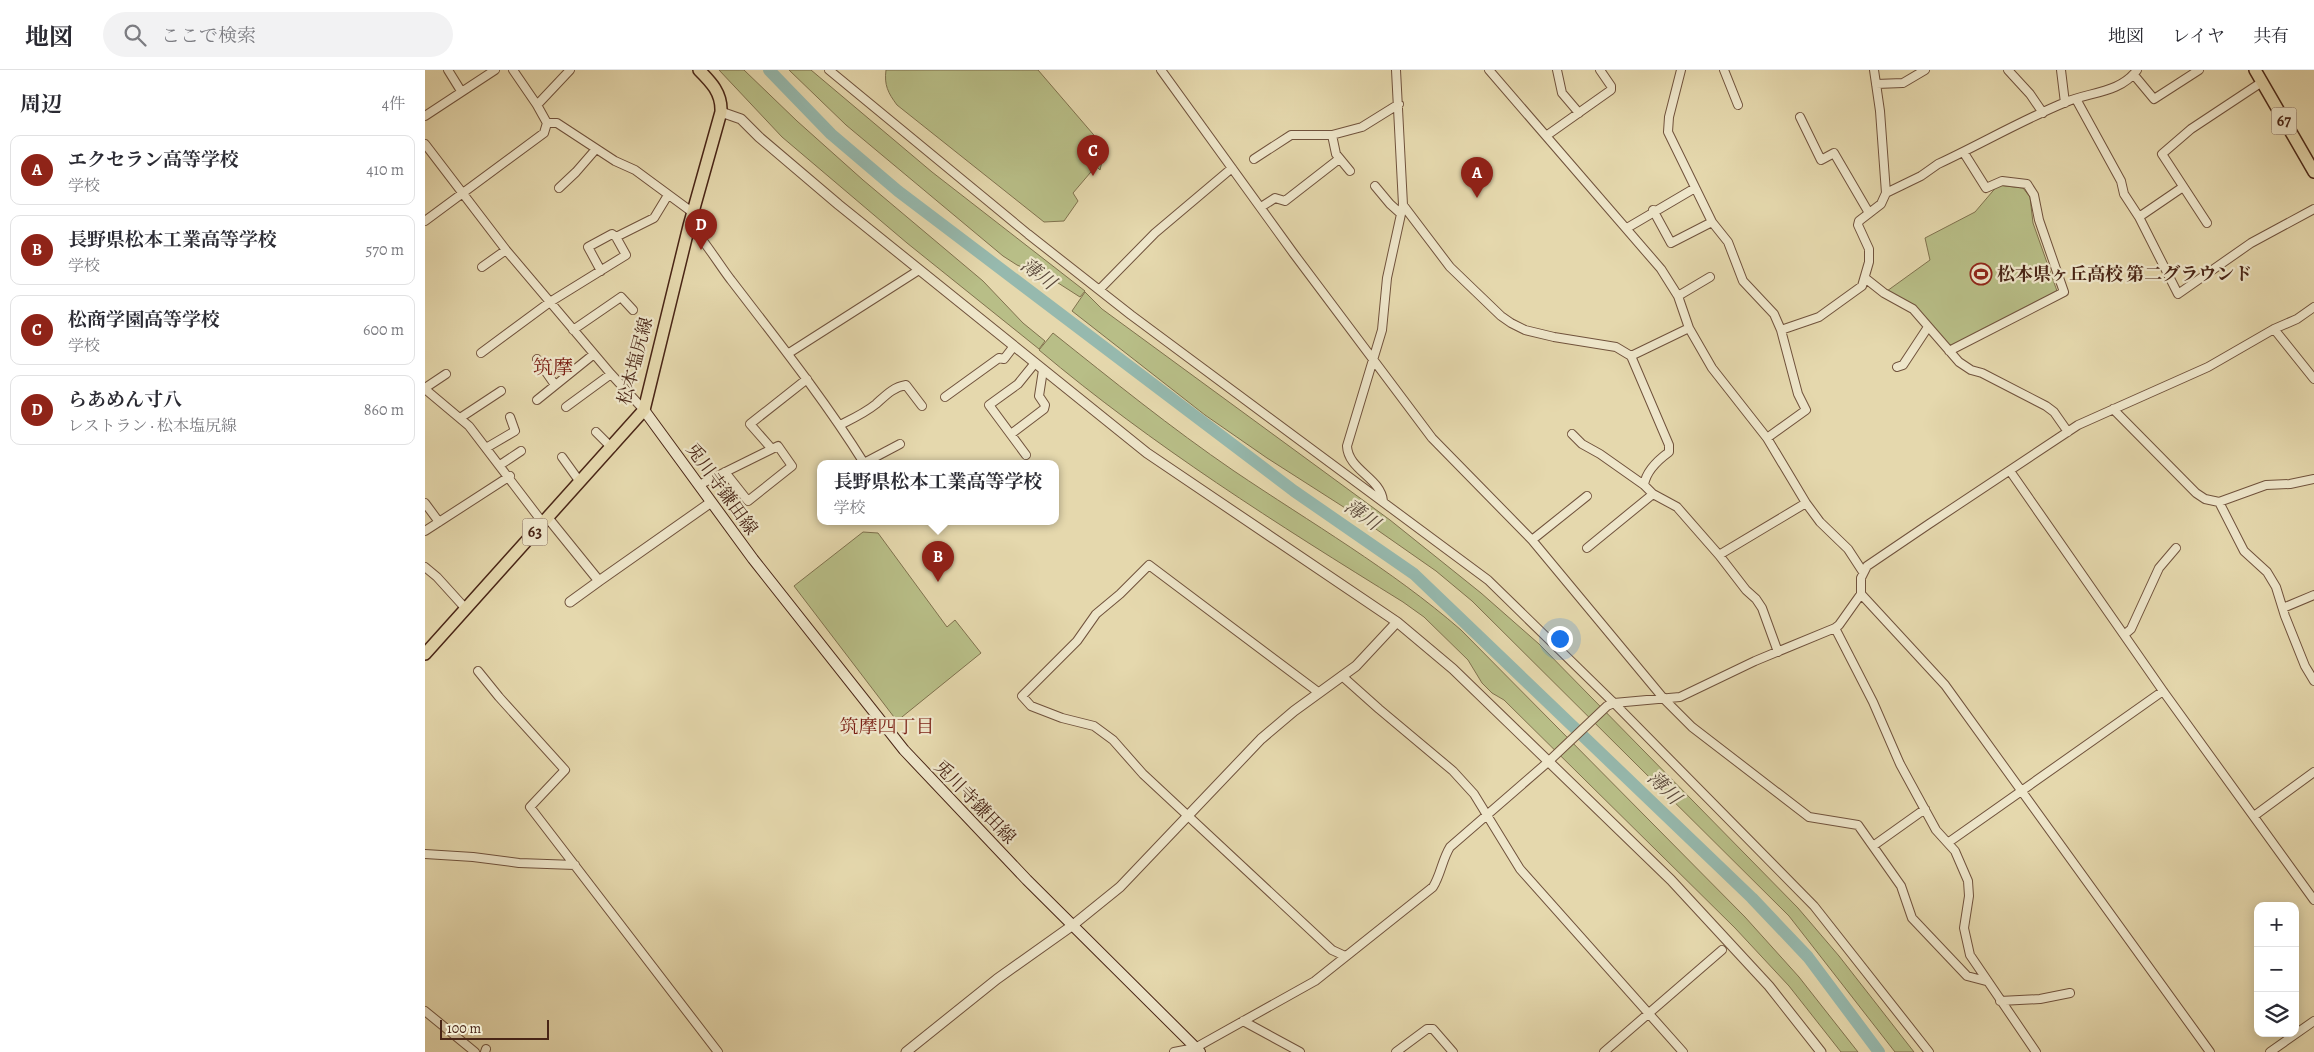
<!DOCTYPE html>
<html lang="ja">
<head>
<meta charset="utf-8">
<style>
  body { margin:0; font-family:Alegreya,"Noto Serif JP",serif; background:#f2f2f3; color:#2b2b33 }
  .controls { position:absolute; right:15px; bottom:15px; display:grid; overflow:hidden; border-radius:10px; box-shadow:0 2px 12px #0003 }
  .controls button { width:45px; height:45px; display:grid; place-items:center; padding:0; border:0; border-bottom:1px solid #e1e1e2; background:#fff; color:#2b2b33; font:25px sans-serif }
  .scale { position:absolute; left:15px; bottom:12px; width:109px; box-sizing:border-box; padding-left:5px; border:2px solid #492516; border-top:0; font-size:14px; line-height:18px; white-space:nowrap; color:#492516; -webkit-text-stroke:4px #eee6ca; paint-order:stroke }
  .you { position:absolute; left:1134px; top:568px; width:18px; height:18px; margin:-12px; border:4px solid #fff; border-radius:50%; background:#1a73e8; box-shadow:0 0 0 8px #1a73e833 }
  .badge { display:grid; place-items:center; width:32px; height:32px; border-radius:50%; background:#8f2418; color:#fff; font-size:16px; font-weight:700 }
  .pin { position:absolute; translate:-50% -41px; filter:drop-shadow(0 1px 2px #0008) }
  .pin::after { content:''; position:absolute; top:26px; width:18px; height:15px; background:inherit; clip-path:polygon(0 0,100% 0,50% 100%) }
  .popup { position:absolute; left:392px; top:390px; width:242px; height:65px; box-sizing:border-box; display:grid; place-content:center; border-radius:10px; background:#fff; filter:drop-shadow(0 1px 4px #0005); font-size:16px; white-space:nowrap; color:#7c7c81 }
  .popup b { font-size:19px; color:#2b2b33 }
  .popup::after { content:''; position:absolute; left:50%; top:100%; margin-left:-10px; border:10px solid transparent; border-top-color:#fff }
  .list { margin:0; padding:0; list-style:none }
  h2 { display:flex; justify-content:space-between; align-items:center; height:65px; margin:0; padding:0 20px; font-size:21px }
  h2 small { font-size:16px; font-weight:400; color:#7c7c81 }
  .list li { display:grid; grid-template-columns:32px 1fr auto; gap:15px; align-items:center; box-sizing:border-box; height:70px; margin:0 10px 10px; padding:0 10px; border:1px solid #e1e1e2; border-radius:10px }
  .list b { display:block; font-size:19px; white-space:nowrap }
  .list p { margin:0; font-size:16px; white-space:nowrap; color:#7c7c81 }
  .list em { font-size:16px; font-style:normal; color:#7c7c81 }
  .icon { flex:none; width:28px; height:28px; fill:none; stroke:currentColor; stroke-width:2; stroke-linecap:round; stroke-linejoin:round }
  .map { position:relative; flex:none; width:1889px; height:982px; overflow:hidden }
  header { display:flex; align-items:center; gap:30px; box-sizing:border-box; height:70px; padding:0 25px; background:#fff; border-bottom:1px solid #e1e1e2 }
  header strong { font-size:24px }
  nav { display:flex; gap:28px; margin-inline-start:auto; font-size:18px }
  .search { width:350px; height:45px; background:#f2f2f3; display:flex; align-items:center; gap:12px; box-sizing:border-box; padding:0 18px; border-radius:28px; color:#7c7c81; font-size:19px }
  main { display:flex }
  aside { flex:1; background:#fff }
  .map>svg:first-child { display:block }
  .green { fill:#b8be87; stroke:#80724e }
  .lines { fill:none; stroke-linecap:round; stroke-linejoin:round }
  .river { stroke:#96b9ae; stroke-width:12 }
  .minor-casing { stroke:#70523c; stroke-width:10 }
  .tertiary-casing { stroke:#70523c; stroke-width:11 }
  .secondary-casing { stroke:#492516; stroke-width:12 }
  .primary-casing { stroke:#492516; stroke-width:14 }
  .minor { stroke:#eee6ca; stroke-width:8 }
  .tertiary { stroke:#eee6ca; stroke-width:9 }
  .secondary { stroke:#eee6ca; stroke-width:10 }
  .primary { stroke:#e5d8ad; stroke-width:11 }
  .labels { text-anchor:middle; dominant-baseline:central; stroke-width:4.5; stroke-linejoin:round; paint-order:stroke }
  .shield { fill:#eee6ca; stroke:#7a5f4c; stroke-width:1 }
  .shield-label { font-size:16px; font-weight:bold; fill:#492516 }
  .poi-label { font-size:18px; font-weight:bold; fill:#492516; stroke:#eee6ca; text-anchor:start }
  .street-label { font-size:18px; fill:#492516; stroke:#eee6ca }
  .water-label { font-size:19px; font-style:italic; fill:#5c4a3c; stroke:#eee6ca }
  .neighbourhood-label { font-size:19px; fill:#7a1f14; stroke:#eee6ca }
  .quarter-label { font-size:20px; fill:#7a1f14; stroke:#eee6ca }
</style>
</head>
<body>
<header>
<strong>地図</strong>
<div class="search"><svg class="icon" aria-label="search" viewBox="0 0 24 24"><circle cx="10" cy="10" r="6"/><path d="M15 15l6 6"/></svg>ここで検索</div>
<nav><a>地図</a><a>レイヤ</a><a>共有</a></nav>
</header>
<main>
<aside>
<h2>周辺<small>4件</small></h2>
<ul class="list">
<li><span class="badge">A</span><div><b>エクセラン高等学校</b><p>学校</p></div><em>410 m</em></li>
<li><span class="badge">B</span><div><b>長野県松本工業高等学校</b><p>学校</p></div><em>570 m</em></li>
<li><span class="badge">C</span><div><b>松商学園高等学校</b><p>学校</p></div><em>600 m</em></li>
<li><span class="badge">D</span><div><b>らあめん寸八</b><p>レストラン · 松本塩尻線</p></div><em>860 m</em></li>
</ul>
</aside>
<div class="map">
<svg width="1889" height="982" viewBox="0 0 1889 982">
  <rect width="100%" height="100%" fill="#e5d8ad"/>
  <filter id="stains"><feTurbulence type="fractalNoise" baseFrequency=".004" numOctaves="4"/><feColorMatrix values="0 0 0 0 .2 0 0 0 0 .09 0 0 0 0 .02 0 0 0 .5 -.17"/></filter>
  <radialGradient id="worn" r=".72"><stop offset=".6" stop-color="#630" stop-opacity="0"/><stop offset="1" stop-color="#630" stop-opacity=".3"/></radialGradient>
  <!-- green -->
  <path class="green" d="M294 0H319L372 51 438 110 558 211 598 253 620 271 614 279 482 173 357 67Z
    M364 0H386L507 102 660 221 655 227 630 211 592 195 578 186 421 55Z
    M461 0H613L680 78 675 100 671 96 648 123 653 131 639 151 619 152 472 35C463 23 459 15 461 0Z
    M1573 115 1598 118 1605 127 1608 153 1632 221 1526 277 1462 221 1505 190 1500 168 1550 142Z
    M660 222 677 239 965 450 1056 523 1114 574 1373 838 1414 886 1489 982H1470L1364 846 1047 531 1011 501 928 443 842 388 780 345 647 241Z
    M628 263C687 310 746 358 809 401 886 453 966 499 1036 560L1320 847 1374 907 1433 982H1416L1364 916 1310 858 1079 630 1067 623 1057 613 1043 590 999 547 978 532C852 454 728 376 614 280Z
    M438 462 453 463 522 557 530 550 556 583 472 651 369 516Z"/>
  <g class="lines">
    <!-- river -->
    <path class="river" d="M344 0 406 64 473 121 869 421 989 504 1327 828 1383 887 1454 982"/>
    <!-- minor casing -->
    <g class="minor-casing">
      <path id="minor" d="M23 0 36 21
        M404 0 603 164 706 245 1063 510 1189 633 1389 836 1504 982
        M736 0 869 184 1007 368 1107 470 1239 629 1267 657 1384 747 1433 755 1476 816 1487 848 1542 906 1561 911
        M1064 0 1236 199 1253 226 1264 258 1287 298 1342 368 1381 433 1395 452 1423 479 1438 502
        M1132 0 1137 23 1154 43
        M1256 0 1244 47 1243 62 1287 152 1303 172 1318 211 1349 244 1356 260 1373 324 1381 340 1342 368
        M1299 0 1313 35
        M1583 0 1605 24 1618 43
        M1636 0 1640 33
        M1709 5 1729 29 1774 0
        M1451 14 1478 13 1500 0
        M1651 29 1696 111 1699 124 1714 147 1753 224 1826 173 1889 139
        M112 35 145 0
        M0 46 70 0
        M1375 47 1396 90 1409 83 1444 143
        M122 53H132L190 91 210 100 267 142
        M1121 66 1186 20V16L1175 0
        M0 74 81 180 186 304 219 340
        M829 89 866 65H907
        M925 101 911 84 907 65 937 57 974 34
        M950 116 965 134 975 143
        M134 118 151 102 171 79
        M1461 123 1496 106 1513 94C1556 74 1597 50 1641 32 1665 22 1695 23 1712 0
        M978 135 1025 197 1076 246 1086 253 1100 260 1129 267 1191 277 1206 286 1244 375V382C1233 390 1221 401 1219 415L1228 424 1252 437 1294 485 1321 520 1331 529 1337 538 1353 582
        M836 137 850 128 860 131 914 89
        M1228 140 1246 173 1287 152
        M1714 147 1758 117
        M0 151 119 63 122 53 112 35 88 0
        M1782 153 1737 84 1766 59 1837 12
        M264 156C273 160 297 199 306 210 352 270 399 329 439 393
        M1202 158 1270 118
        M57 197 81 180
        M176 201 163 177 187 164 191 167
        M1440 208 1459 223 1488 239 1534 292 1546 300 1557 303 1621 336 1629 342 1643 362
        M675 219 730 163 807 98
        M1253 226 1285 207
        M1849 259 1889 309
        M148 260 196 227 208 240
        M1356 260 1394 247 1437 216 1444 192V179L1433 155 1434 151 1456 134 1461 123 1455 41 1449 0
        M1524 281 1639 222 1614 150 1609 125 1602 114 1577 111 1561 118 1539 83
        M56 283 125 232 201 185 191 167 229 148 243 125
        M364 283 494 200
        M1206 286 1264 258
        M112 289 130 315
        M1472 297 1478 295 1503 257
        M0 318 21 304
        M0 319 44 356 118 453
        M520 327 574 288 579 289 589 276
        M112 330 169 284
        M141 337 186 304
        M1688 339 1771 423 1780 429 1794 432 1841 415 1865 414 1889 409
        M35 348 76 321
        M415 355C427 349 440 343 451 334 460 326 468 317 481 315L497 336
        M171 362 187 378
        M586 364 619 339 620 335 614 326 618 300
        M1147 364 1157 374 1175 384 1219 415
        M61 378 90 361 85 347
        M346 378 325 354 382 309
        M601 385 564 335 593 314 610 293
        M137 387 155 412
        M439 393 475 374
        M75 395 96 381
        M1585 401 1738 621 1889 830
        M274 415 353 376 367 396 323 431 300 402
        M958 431C956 408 923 400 922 376L957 260 962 208 978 135 971 0
        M1794 432 1819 481 1842 502 1851 517 1860 546 1880 596 1889 611
        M0 433 14 452
        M0 461 85 406
        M1107 470 1162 426
        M1162 478 1228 424
        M1294 485 1381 433
        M0 497 12 507 41 539
        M1436 524 1520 615 1785 982
        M1858 538 1889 525
        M1410 558 1448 632 1475 694 1511 760 1530 781 1543 811 1544 826 1539 858 1545 885 1611 982
        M1699 565 1706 559 1734 498 1751 478
        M53 601 74 627 140 700 105 737 293 982
        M917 606 954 639 1028 701 1049 724 1095 799 1258 982
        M893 622 724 495 695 524 671 544 652 571 597 626 606 636 637 648 669 656 688 670 718 704 907 880 920 886
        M1829 746 1889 702
        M1524 772 1738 621
        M1448 776 1500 739
        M0 784 48 787 94 793 150 795
        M1575 931 1615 929 1645 923
        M0 941 50 982
        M818 951 875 982
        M60 982 61 979
        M749 982 770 978 890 911 1008 817C1016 804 1017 790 1025 777L1123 692 1182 636 1189 633 1255 627 1330 591 1410 558 1414 555 1436 524V508L1442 496 1504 454 1653 355 1783 297 1849 259 1872 249 1889 237
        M971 982 1002 959H1008L1028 982
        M1179 982 1297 880
        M1845 982 1889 951"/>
    </g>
    <!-- tertiary casing -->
    <g class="tertiary-casing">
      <path id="tertiary" d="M296 42 316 49 334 67 414 135 722 383 972 552 1028 599 1246 810 1344 916 1396 982
        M123 448 174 511 145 532
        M174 511 285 433
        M481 982 572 909 648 855 695 817 836 669 869 641 931 596 972 552"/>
    </g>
    <!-- secondary casing -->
    <g class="secondary-casing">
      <path id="secondary" d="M219 340 328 489 479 680 602 810 775 982"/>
    </g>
    <!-- primary casing -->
    <g class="primary-casing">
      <path id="primary" d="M1830 0 1889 102
        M0 584 219 340 264 156 296 42C297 23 286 12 274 0"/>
    </g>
    <!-- minor -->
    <use href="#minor" class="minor"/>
    <!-- tertiary -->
    <use href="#tertiary" class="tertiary"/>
    <!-- secondary -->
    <use href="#secondary" class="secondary"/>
    <!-- primary -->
    <use href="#primary" class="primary"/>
  </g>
  <!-- icons -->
  <defs>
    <g id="stadium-ring" transform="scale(1.125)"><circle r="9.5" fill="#eee6ca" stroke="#8f2418" stroke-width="1.5"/><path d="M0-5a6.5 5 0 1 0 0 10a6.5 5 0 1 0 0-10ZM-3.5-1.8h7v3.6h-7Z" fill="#8f2418"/></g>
  </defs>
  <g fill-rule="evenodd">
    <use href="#stadium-ring" x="1556" y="204"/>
  </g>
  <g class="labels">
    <!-- shield labels -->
    <g class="shield">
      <rect x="1846.5" y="37.5" width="25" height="27" rx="4"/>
      <rect x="97.5" y="448.5" width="25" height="27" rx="4"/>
    </g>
    <g class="shield-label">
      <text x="1859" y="51">67</text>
      <text x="110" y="462">63</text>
    </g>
    <!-- poi labels -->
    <g class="poi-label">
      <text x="1572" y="204">松本県ヶ丘高校 第二グラウンド</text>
    </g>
    <!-- street labels -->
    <g class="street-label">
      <text transform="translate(210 291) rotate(-75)">松本塩尻線</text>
      <text transform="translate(297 419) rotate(54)">兎川寺鎌田線</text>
      <text transform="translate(550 732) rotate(46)">兎川寺鎌田線</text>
    </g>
    <!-- water labels -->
    <g class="water-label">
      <text transform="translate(613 204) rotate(37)">薄川</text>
      <text transform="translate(937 445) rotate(35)">薄川</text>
      <text transform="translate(1239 718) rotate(44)">薄川</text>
    </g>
    <!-- neighbourhood labels -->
    <g class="neighbourhood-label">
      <text x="462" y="657">筑摩四丁目</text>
    </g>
    <!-- quarter labels -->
    <g class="quarter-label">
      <text x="128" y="297">筑摩</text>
    </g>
  </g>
  <rect width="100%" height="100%" filter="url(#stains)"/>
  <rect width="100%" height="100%" fill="url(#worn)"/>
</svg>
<div class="controls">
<button>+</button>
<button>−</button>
<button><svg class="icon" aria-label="layers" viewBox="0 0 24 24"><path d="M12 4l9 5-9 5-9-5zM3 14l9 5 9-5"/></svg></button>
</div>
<div class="scale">100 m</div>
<div class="you"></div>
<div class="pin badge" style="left:1052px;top:128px">A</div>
<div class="pin badge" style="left:513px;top:512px">B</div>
<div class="popup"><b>長野県松本工業高等学校</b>学校</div>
<div class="pin badge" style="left:668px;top:106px">C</div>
<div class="pin badge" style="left:276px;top:180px">D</div>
</div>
</main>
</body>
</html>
